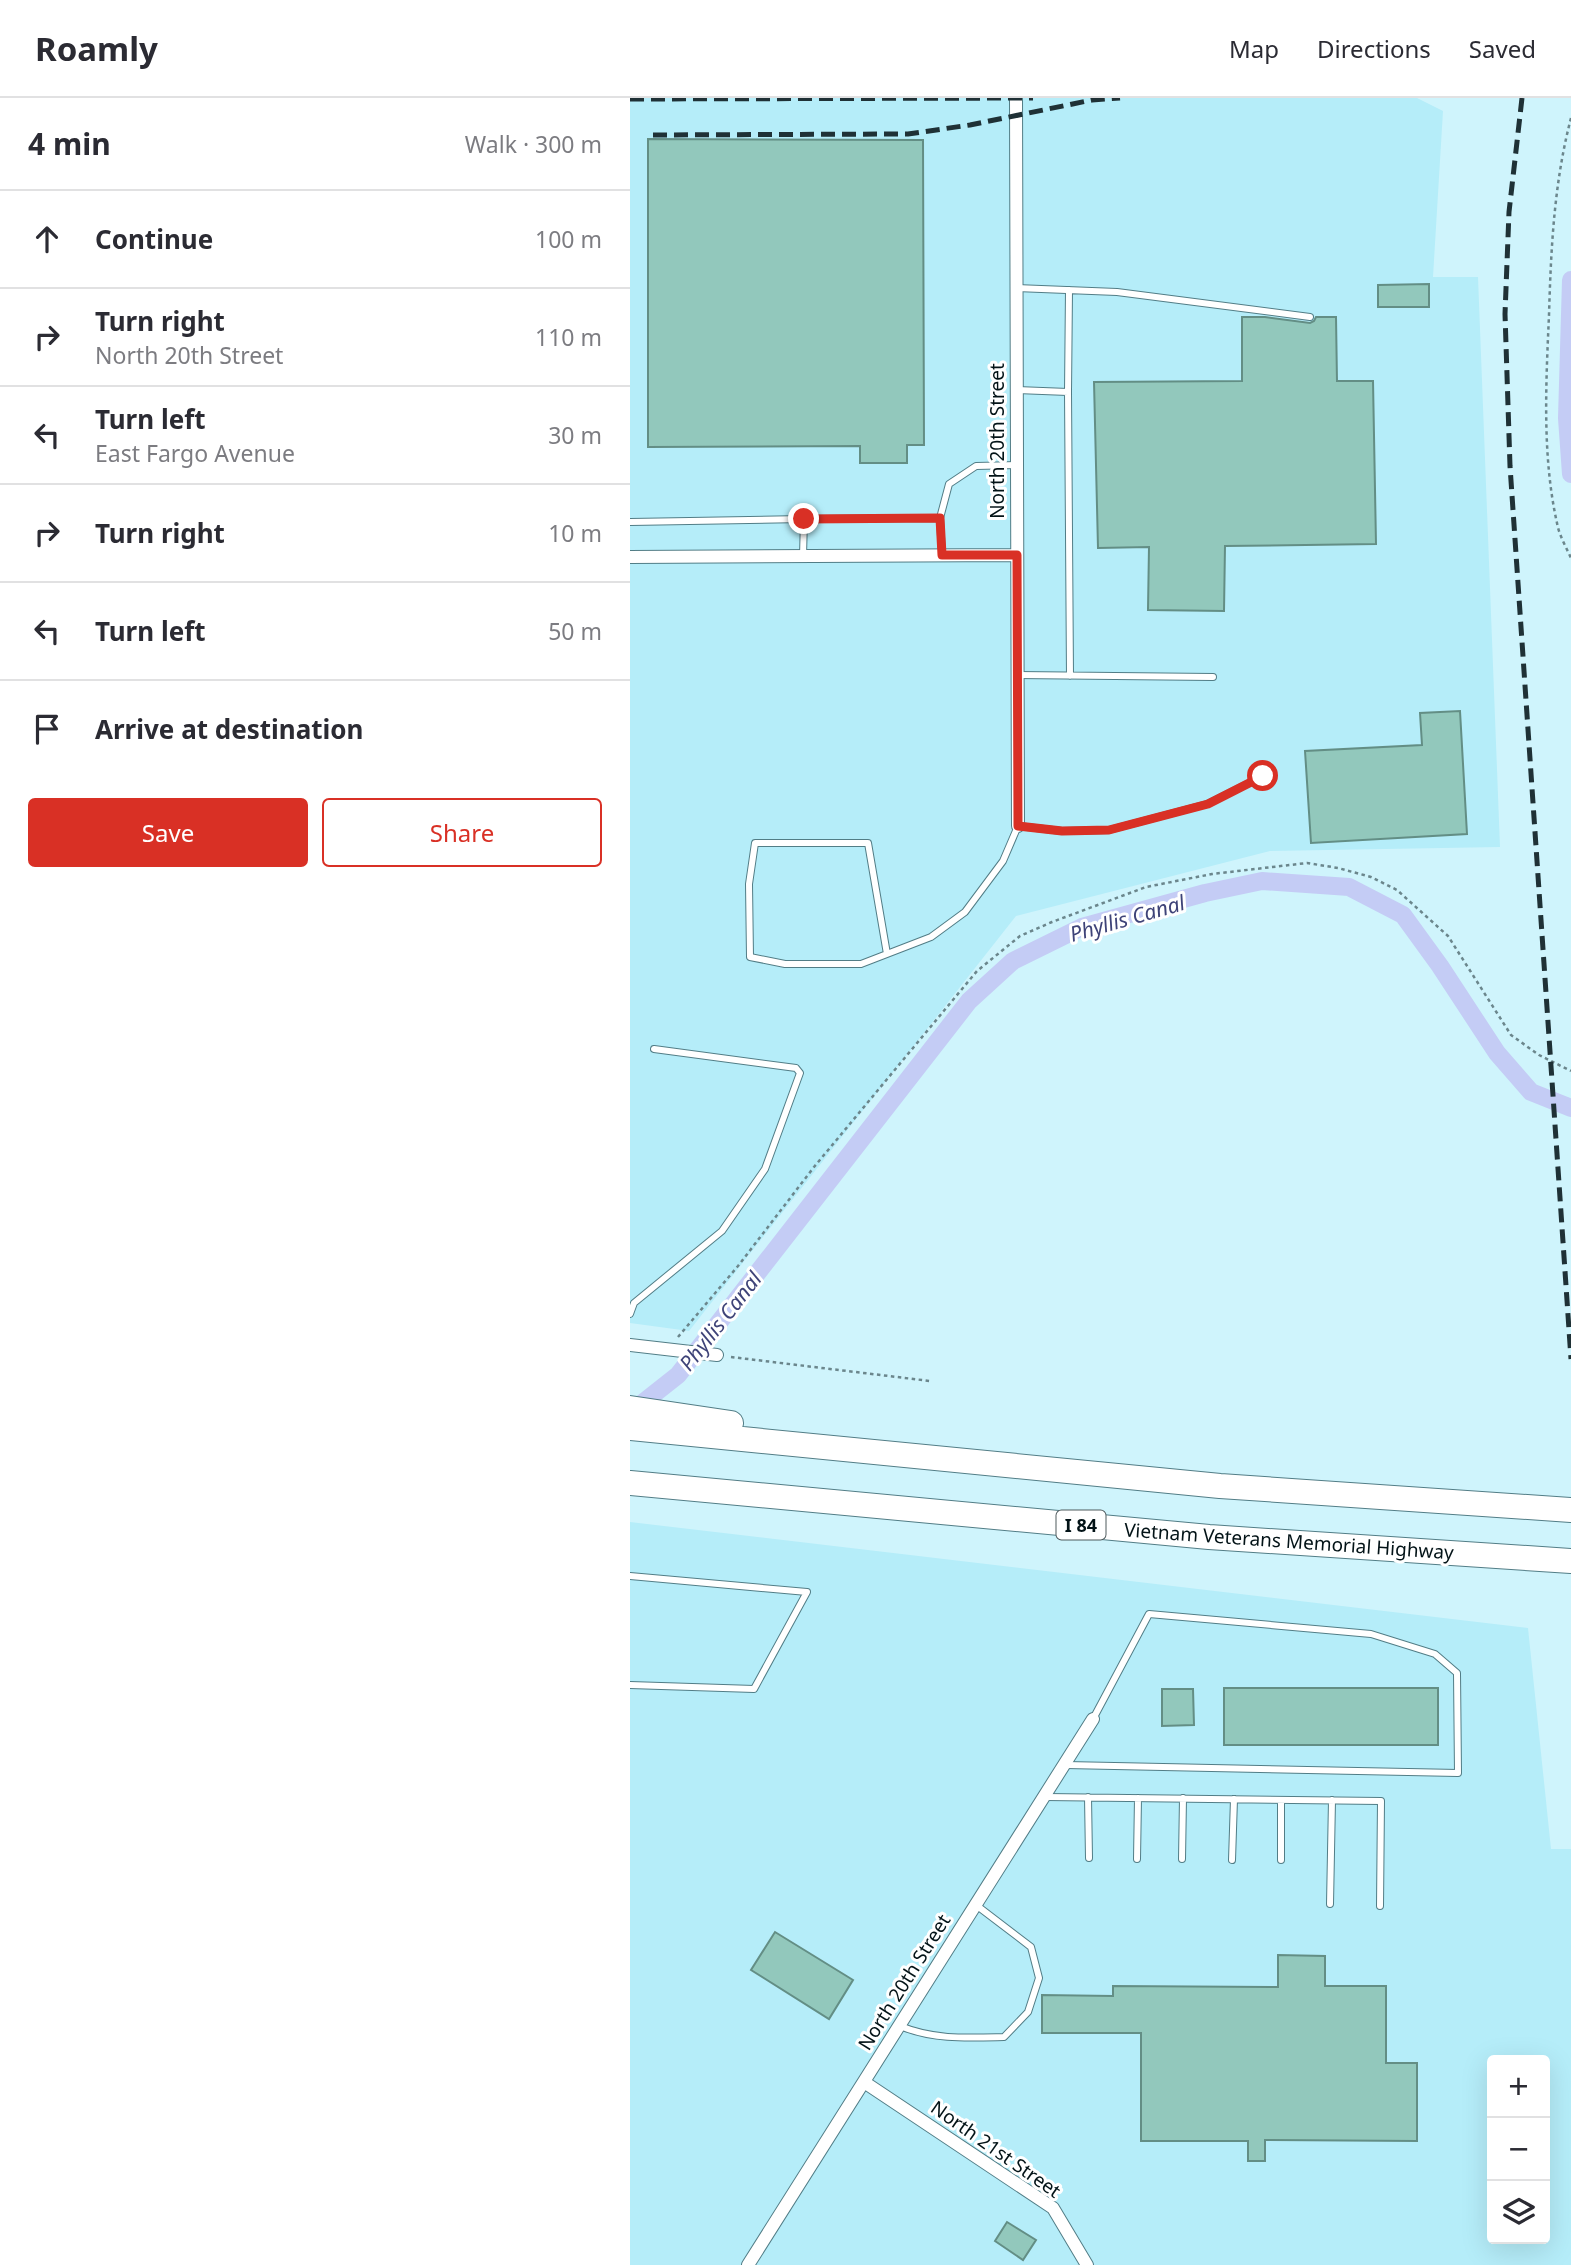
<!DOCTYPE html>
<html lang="en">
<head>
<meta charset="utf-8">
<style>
  body { margin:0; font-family:"Noto Sans",sans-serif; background:#f7f7f7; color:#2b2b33 }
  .controls { position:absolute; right:21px; bottom:21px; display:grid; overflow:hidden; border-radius:7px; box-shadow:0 7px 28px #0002 }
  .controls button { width:63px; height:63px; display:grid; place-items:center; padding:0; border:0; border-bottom:2px solid #e1e1e2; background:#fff; color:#2b2b33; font:35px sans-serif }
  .stop { position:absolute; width:21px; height:21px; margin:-16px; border:5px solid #d93025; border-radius:50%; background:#fff }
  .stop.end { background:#d93025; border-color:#fff; box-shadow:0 2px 7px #0008 }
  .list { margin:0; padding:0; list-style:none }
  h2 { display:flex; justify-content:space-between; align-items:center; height:91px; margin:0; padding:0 28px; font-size:30px }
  h2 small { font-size:23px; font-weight:400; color:#7c7c81 }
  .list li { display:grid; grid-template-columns:46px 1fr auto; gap:21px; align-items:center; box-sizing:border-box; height:98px; padding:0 28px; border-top:2px solid #e1e1e2 }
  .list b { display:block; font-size:26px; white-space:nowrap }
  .list p { margin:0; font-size:23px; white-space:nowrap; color:#7c7c81 }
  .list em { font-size:23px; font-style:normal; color:#7c7c81 }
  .actions { display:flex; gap:14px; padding:21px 28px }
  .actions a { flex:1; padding:16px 0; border:2px solid #d93025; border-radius:7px; text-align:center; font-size:24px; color:#d93025 }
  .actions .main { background:#d93025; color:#fff }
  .icon { flex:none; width:38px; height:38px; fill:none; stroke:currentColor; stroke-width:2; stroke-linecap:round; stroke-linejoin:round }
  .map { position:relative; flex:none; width:941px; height:2167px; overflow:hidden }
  header { display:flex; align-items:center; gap:42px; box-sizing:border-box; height:98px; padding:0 35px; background:#fff; border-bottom:2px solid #e1e1e2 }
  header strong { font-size:33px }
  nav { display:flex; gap:38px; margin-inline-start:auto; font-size:24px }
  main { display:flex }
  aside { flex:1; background:#fff }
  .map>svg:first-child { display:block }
  .built { fill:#b5edf9; fill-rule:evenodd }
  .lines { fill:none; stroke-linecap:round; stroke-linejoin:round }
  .canal { stroke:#c4ccf5; stroke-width:18 }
  .building { fill:#92c8bc; stroke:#638e85; stroke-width:2 }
  .lane-casing { stroke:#527d86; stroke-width:8 }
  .street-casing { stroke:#527d86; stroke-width:14 }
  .highway-casing { stroke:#527d86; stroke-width:26 }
  .path { stroke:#6b868c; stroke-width:2.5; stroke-dasharray:3.5 3.5; stroke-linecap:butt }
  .lane { stroke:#fff; stroke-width:6 }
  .street { stroke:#fff; stroke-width:12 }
  .highway { stroke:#fff; stroke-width:24 }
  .rail { stroke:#1f3136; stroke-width:5; stroke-dasharray:14 7; stroke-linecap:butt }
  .route { stroke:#d93025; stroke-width:9 }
  .labels { text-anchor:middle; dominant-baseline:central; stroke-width:6; stroke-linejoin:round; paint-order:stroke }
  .shield { fill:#fff; stroke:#4f5a5d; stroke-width:2 }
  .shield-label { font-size:18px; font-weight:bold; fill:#031317 }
  .street-label { font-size:19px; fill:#031317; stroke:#fff }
  .water-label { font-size:21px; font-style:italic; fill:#3e4378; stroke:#fff }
</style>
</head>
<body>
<header>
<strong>Roamly</strong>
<nav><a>Map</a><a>Directions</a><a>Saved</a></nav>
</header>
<main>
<aside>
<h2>4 min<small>Walk · 300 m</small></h2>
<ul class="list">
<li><svg class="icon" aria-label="ahead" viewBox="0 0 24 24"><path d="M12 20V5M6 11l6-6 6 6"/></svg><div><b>Continue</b></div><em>100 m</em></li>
<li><svg class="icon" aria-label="right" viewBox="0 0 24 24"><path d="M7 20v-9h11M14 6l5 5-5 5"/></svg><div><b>Turn right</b><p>North 20th Street</p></div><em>110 m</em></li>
<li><svg class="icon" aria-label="left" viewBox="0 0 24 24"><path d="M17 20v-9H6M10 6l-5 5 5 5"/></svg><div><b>Turn left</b><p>East Fargo Avenue</p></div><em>30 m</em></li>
<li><svg class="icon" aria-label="right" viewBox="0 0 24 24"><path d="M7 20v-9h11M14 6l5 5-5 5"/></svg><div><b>Turn right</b></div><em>10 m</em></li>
<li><svg class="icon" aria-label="left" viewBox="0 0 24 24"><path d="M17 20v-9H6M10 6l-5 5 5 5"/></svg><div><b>Turn left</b></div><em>50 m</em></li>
<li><svg class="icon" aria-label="arrive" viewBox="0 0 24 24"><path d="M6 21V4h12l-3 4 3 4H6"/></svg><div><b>Arrive at destination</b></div></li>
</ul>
<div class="actions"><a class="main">Save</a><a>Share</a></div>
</aside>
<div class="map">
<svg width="941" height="2167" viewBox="0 0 941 2167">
  <rect width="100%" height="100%" fill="#cff4fc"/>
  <!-- built -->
  <path class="built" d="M0 0H787L813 13 803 179H848L870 749 640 753 386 818 59 1233 0 1225Z
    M0 1424 898 1530 921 1751H941V2167H0ZM862 1962H915V2141H862Z"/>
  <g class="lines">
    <!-- canal -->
    <path class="canal" d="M941 182 937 320 941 376
      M0 1315 48 1277 339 903 383 863 452 829 575 795 632 783 719 789 773 817 810 868 867 955 901 994 941 1010"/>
  </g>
  <!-- building -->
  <path class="building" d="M18 41 293 42 294 347H277V365H230V348L18 349Z
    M799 186V209H748V187Z
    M612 219H635L680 225 684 223 686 219H706L707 283H743L746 446 595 448 594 513 518 512 519 449 468 450 464 284 612 283Z
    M830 613 837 736 681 745 675 653 792 647 790 615Z
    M594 1590H808V1647H594Z
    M532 1591H563L564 1627 532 1628Z
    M145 1834 223 1882 199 1921 121 1872Z
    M648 1857 695 1858V1888H756V1965H787V2043L635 2042V2063H618V2043H511V1935H412V1897L483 1898V1888L648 1889Z
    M377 2124 406 2142 393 2162 365 2143Z"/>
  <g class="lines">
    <!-- lane casing -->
    <g class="lane-casing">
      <path id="lane" d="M386 190 487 194 680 219
        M387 292 438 294 440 578
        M438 294 439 192
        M310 420 319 386 346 368 387 367
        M0 424 174 421
        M173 458 174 421 310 420 312 457
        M387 577 583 579
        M257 856 238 745H125L119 786 120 859 155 866H231L301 839 335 814 373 763 388 728 432 733 479 732 577 706 633 678
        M0 1216 4 1205 92 1133 135 1071 170 975 166 970 24 951
        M0 1478 177 1494 124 1591 0 1587
        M436 1667 828 1675 827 1575 805 1556 741 1536 519 1516 463 1621
        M416 1699 751 1703 750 1808
        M458 1699 459 1760
        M507 1761 508 1700
        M552 1761 553 1700
        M602 1762 604 1701
        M651 1762V1702
        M700 1806 702 1702
        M270 1928C304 1942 337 1940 374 1939L398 1914 409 1880 401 1849 346 1807"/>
    </g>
    <!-- street casing -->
    <g class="street-casing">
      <path id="street" d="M386 0 388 728
        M0 459 387 457
        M0 1247 87 1257
        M234 1984 423 2110 457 2167
        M118 2167 463 1621"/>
    </g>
    <!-- highway casing -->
    <g class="highway-casing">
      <path id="highway" d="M0 1310 101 1325
        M0 1330 590 1388 941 1412
        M0 1385 579 1439 941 1463"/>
    </g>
    <!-- path -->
    <path class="path" d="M941 20C924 85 921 150 919 217 916 285 912 358 927 425 929 437 936 449 941 460
      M48 1239 108 1168 184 1069 347 873 390 838 422 824 516 789 582 776 677 765 708 770 741 779 767 792 818 838 881 937 909 957 941 973
      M101 1259 300 1283"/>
    <!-- lane -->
    <use href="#lane" class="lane"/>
    <!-- street -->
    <use href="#street" class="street"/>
    <!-- highway -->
    <use href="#highway" class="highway"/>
    <!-- rail -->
    <path class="rail" d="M892 0 879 114 875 216 880 368 941 1261
      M0 1 403 0
      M23 37 278 36 340 27 462 2 490 0"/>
  </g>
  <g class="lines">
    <!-- route -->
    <path class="route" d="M174 421 310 420 312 457H387L388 728 432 733 479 732 578 706 633 678"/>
  </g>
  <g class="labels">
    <!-- shield labels -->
    <rect class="shield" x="426.5" y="1412.5" width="49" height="29" rx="5"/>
    <g class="shield-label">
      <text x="451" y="1427">I 84</text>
    </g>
    <!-- street labels -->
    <g class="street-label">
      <text transform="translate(367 343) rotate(-90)">North 20th Street</text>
      <text transform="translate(659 1443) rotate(4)">Vietnam Veterans Memorial Highway</text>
      <text transform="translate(274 1884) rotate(-58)">North 20th Street</text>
      <text transform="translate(366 2051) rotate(35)">North 21st Street</text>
    </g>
    <!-- water labels -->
    <g class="water-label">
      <text transform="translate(497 820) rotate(-16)">Phyllis Canal</text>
      <text transform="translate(90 1223) rotate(-52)">Phyllis Canal</text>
    </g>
  </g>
</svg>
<div class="controls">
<button>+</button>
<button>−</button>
<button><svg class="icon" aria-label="layers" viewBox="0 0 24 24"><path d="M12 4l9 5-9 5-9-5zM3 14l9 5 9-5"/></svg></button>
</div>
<div class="stop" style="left:633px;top:678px"></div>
<div class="stop end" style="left:174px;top:421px"></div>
</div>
</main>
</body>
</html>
